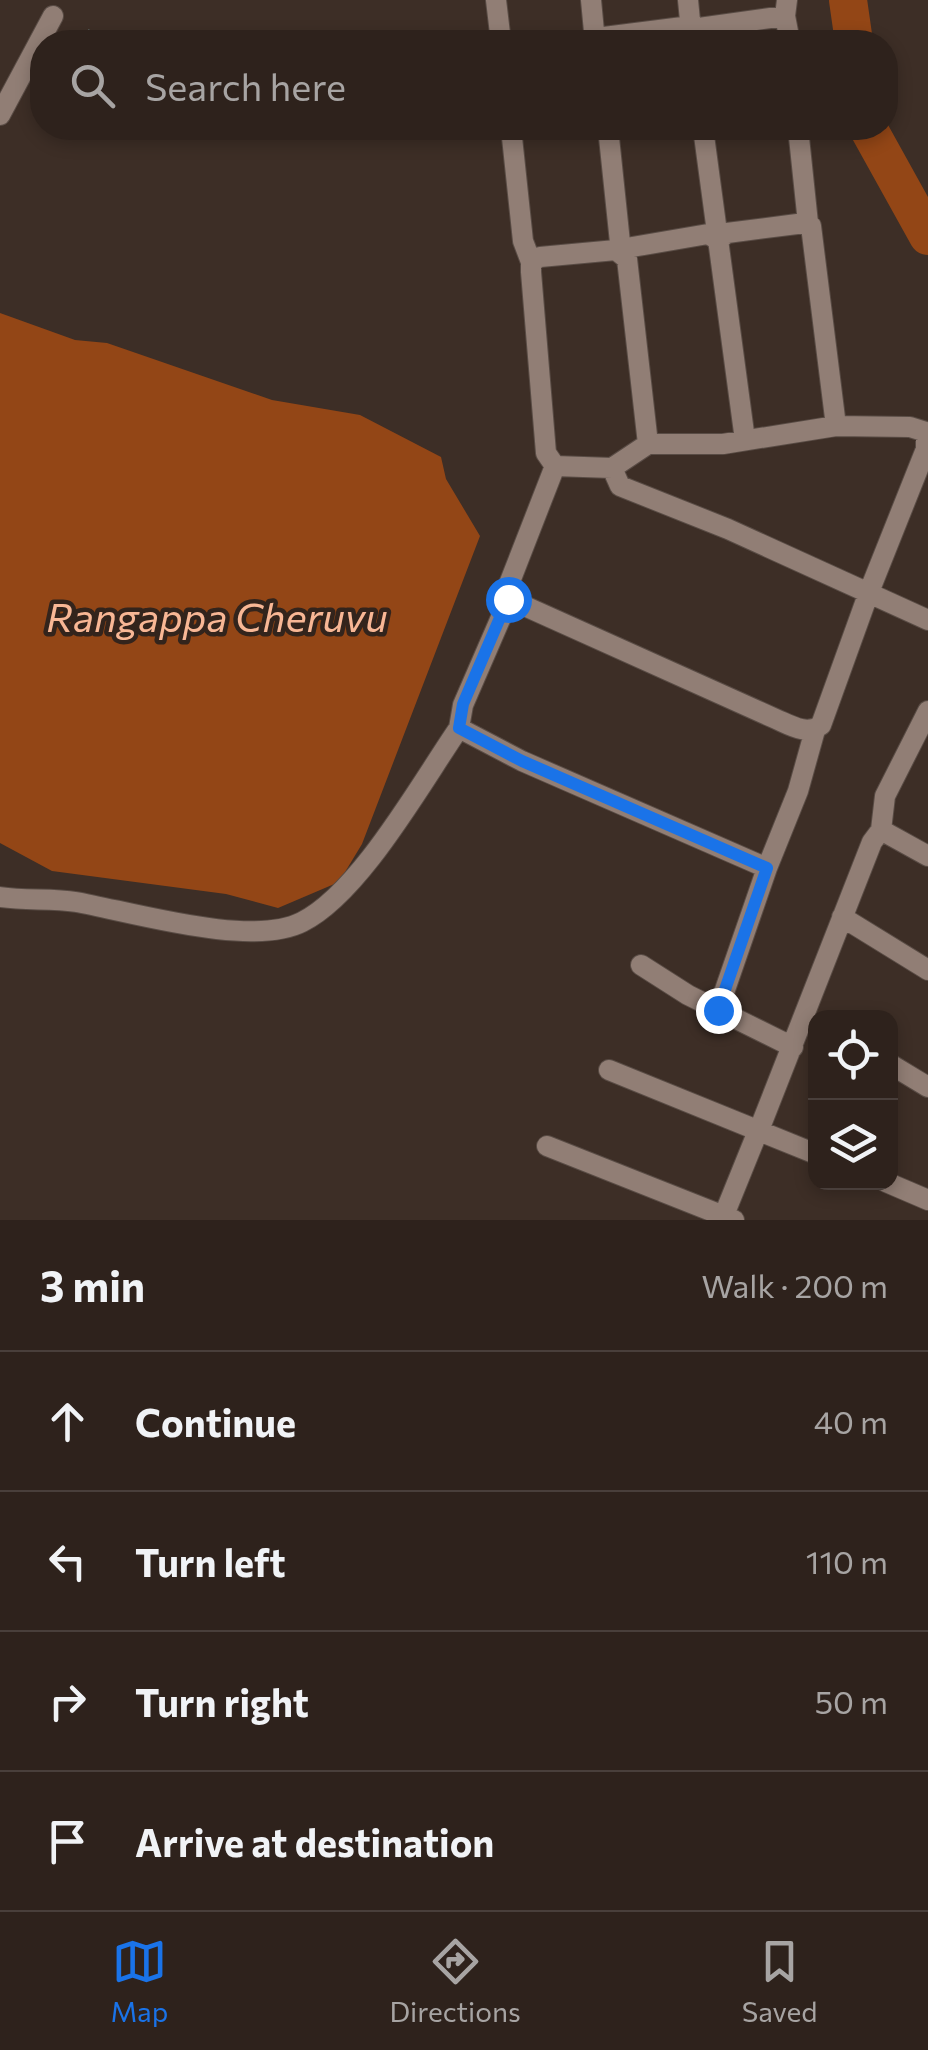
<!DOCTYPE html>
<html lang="en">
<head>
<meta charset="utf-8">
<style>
  body { margin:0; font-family:Commissioner,sans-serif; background:#3a2f29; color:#f1f3f6 }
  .controls { position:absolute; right:30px; bottom:30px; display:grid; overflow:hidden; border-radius:20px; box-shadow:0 5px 15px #0003 }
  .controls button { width:90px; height:90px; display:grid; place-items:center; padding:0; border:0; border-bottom:2px solid #493f3b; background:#2e221c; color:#f1f3f6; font:50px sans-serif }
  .stop { position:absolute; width:30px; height:30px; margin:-22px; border:8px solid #1a73e8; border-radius:50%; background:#fff }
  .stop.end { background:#1a73e8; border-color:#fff; box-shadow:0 2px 10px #0008 }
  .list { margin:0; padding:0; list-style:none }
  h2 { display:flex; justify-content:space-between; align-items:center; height:130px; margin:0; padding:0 40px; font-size:42px }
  h2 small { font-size:32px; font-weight:400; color:#a7a4a3 }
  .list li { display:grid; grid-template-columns:65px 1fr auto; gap:30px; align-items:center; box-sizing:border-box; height:140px; padding:0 40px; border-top:2px solid #493f3b }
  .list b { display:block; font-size:38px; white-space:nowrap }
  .list em { font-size:32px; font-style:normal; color:#a7a4a3 }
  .icon { flex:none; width:55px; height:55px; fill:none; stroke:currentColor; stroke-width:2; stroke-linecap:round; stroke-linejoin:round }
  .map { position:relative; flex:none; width:928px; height:1220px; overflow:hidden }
  .search { position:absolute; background:#2e221c; box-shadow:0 5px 15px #0003; left:30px; right:30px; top:30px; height:110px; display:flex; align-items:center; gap:25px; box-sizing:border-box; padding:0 35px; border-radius:40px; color:#a7a4a3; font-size:38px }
  .sheet { height:690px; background:#2e221c }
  nav { display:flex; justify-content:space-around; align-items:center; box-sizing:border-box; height:140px; border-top:2px solid #493f3b; background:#2e221c; font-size:28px; color:#a7a4a3 }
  nav a { display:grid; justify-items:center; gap:5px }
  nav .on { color:#1a73e8 }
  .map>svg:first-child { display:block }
  .water { fill:#934616 }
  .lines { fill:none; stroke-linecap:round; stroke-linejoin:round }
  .river { stroke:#934616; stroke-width:38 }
  .building { fill:#405656; stroke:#637a7a; stroke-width:2.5 }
  .minor-casing { stroke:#594c45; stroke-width:22 }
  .minor { stroke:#917e75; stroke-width:20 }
  .route { stroke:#1a73e8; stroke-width:12 }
  .labels { text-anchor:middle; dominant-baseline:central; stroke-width:9; stroke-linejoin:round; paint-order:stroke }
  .water-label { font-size:40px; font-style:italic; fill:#f8b795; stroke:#33241c }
</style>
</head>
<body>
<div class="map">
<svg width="928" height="1220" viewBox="0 0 928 1220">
  <rect width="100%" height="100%" fill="#3d2e26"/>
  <!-- water -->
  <path class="water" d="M0 313 75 340 107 343 272 400 360 415 441 457 446 479 480 536 362 844 339 882 278 908 226 894 52 871 0 843Z"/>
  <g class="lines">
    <!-- river -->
    <path class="river" d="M848 0 854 42
      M868 128 928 236"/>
  </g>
  <!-- building -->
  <path class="building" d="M89 31 114 42H84Z"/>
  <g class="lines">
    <!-- minor casing -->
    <g class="minor-casing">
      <path id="minor" d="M496 0 501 42
        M591 0 595 42
        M787 0 785 16 790 42
        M597 42 604 37 683 27 691 31 688 0
        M691 42V31L699 28 785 16
        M0 115 53 16
        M511 128 523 241 531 262
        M608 128 621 252 632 247 708 234 718 240
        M703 128 745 440
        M798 128 808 223
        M718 240 727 233 805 223 811 226 836 426
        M555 466 509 584V599L463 705 459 728 522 761 767 868
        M555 466 546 453 531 272V262L540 257 616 250 627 259 648 444
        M612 468 620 486 728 529 928 620
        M509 599 776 719C790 725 807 736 821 725L869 592 926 449V432L910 427 836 426 723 444H648L612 468 555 466
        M881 830 928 856
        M0 897C25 901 51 898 76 902 132 912 251 948 302 922 360 893 421 783 459 728
        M842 917 928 970
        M641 965 688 995 793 1047
        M718 1010 767 868 798 791 815 730
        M890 1064 928 1087
        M609 1070 816 1154
        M759 1130 872 842 881 830 885 796 928 711
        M547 1146 734 1220
        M886 1182 928 1200
        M722 1220 756 1136 755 1129"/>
    </g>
    <!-- minor -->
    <use href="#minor" class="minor"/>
  </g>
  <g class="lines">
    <!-- route -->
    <path class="route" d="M508 599 463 704 459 728 522 761 767 868 718 1010"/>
  </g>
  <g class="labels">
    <!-- water labels -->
    <g class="water-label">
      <text x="217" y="615">Rangappa Cheruvu</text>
    </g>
  </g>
</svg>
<div class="controls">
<button><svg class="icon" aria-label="locate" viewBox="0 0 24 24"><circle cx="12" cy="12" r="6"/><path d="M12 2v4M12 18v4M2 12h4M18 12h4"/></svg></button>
<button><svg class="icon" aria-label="layers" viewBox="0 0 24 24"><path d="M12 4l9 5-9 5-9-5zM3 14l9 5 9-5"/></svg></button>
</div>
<div class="stop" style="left:508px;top:599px"></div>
<div class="stop end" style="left:718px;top:1010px"></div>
<div class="search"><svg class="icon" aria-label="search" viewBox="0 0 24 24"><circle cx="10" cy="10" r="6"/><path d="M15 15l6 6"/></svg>Search here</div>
</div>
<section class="sheet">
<h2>3 min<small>Walk · 200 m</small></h2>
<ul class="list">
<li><svg class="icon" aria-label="ahead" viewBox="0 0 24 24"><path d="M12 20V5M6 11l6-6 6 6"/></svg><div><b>Continue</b></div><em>40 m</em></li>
<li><svg class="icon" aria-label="left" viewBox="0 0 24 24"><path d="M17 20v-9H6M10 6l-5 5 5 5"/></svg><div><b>Turn left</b></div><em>110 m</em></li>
<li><svg class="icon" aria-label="right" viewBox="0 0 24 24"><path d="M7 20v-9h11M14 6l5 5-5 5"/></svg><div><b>Turn right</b></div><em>50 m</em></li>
<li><svg class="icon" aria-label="arrive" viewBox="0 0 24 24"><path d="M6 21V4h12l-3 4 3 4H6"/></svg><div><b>Arrive at destination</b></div></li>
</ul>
</section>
<nav>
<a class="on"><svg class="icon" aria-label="map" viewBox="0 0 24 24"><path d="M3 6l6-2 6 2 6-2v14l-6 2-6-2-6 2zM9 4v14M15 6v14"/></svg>Map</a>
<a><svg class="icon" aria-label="directions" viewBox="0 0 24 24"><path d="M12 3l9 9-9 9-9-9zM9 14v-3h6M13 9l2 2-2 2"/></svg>Directions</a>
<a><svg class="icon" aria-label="saved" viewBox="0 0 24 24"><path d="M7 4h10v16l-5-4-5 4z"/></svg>Saved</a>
</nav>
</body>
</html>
